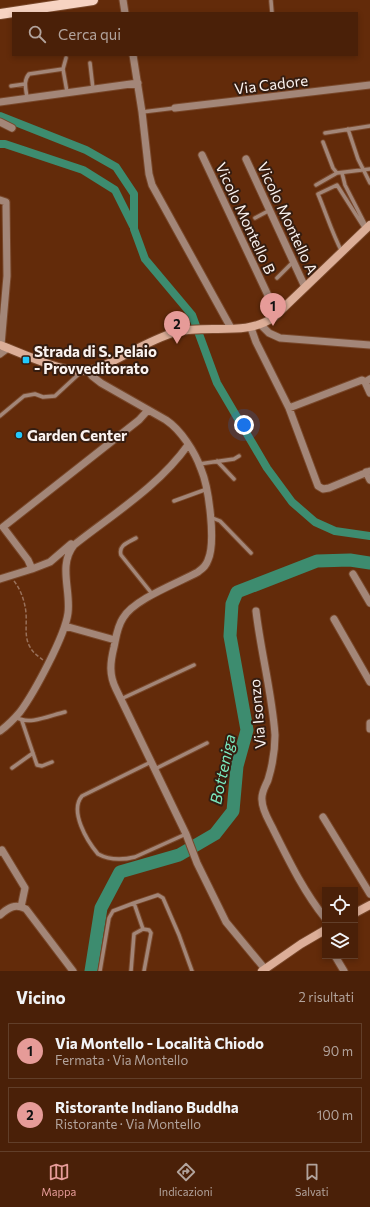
<!DOCTYPE html>
<html lang="it">
<head>
<meta charset="utf-8">
<style>
  body { margin:0; font-family:Commissioner,sans-serif; background:#512812; color:#f1f3f6 }
  .controls { position:absolute; right:12px; bottom:12px; display:grid; overflow:hidden; border-radius:0px; box-shadow:0 2px 6px #0003 }
  .controls button { width:36px; height:36px; display:grid; place-items:center; padding:0; border:0; border-bottom:1px solid #613e29; background:#4a2008; color:#f1f3f6; font:20px sans-serif }
  .you { position:absolute; left:244px; top:425px; width:14px; height:14px; margin:-10px; border:3px solid #fff; border-radius:50%; background:#1a73e8; box-shadow:0 0 0 6px #1a73e833 }
  .badge { display:grid; place-items:center; width:26px; height:26px; border-radius:50%; background:#e69b98; color:#111; font-size:13px; font-weight:700 }
  .pin { position:absolute; translate:-50% -33px; filter:drop-shadow(0 1px 2px #0008) }
  .pin::after { content:''; position:absolute; top:21px; width:14px; height:12px; background:inherit; clip-path:polygon(0 0,100% 0,50% 100%) }
  .list { margin:0; padding:0; list-style:none }
  h2 { display:flex; justify-content:space-between; align-items:center; height:52px; margin:0; padding:0 16px; font-size:17px }
  h2 small { font-size:13px; font-weight:400; color:#b2a39c }
  .list li { display:grid; grid-template-columns:26px 1fr auto; gap:12px; align-items:center; box-sizing:border-box; height:56px; margin:0 8px 8px; padding:0 8px; border:1px solid #613e29; border-radius:0px }
  .list b { display:block; font-size:15px; white-space:nowrap }
  .list p { margin:0; font-size:13px; white-space:nowrap; color:#b2a39c }
  .list em { font-size:13px; font-style:normal; color:#b2a39c }
  .icon { flex:none; width:22px; height:22px; fill:none; stroke:currentColor; stroke-width:2; stroke-linecap:round; stroke-linejoin:round }
  .map { position:relative; flex:none; width:370px; height:971px; overflow:hidden }
  .search { position:absolute; background:#4a2008; box-shadow:0 2px 6px #0003; left:12px; right:12px; top:12px; height:44px; display:flex; align-items:center; gap:10px; box-sizing:border-box; padding:0 14px; border-radius:0px; color:#b2a39c; font-size:15px }
  .sheet { height:180px; background:#4a2008 }
  nav { display:flex; justify-content:space-around; align-items:center; box-sizing:border-box; height:56px; border-top:1px solid #613e29; background:#4a2008; font-size:11px; color:#b2a39c }
  nav a { display:grid; justify-items:center; gap:2px }
  nav .on { color:#e69b98 }
  .map>svg:first-child { display:block }
  .lines { fill:none; stroke-linecap:round; stroke-linejoin:round }
  .canal { stroke:#3d8c6f; stroke-width:8 }
  .river { stroke:#3d8c6f; stroke-width:13 }
  .lane-casing { stroke:#78472a; stroke-width:5.5 }
  .street-casing { stroke:#78472a; stroke-width:9 }
  .secondary-casing { stroke:#78472a; stroke-width:10 }
  .primary-casing { stroke:#78472a; stroke-width:12 }
  .path { stroke:#98705a; stroke-width:1.5; stroke-dasharray:4 2; stroke-linecap:butt }
  .lane { stroke:#a38678; stroke-width:3.5 }
  .street { stroke:#a38678; stroke-width:7 }
  .secondary { stroke:#dcae98; stroke-width:8 }
  .primary { stroke:#f7d3c2; stroke-width:10 }
  .poi-dot { fill:#22c9fd; stroke:#361d10; stroke-width:1.5 }
  .labels { text-anchor:middle; dominant-baseline:central; stroke-width:4; stroke-linejoin:round; paint-order:stroke }
  .street-label { font-size:15px; fill:#faf2ef; stroke:#361d10 }
  .poi-label { font-size:15px; font-weight:bold; fill:#faf2ef; stroke:#361d10; text-anchor:start }
  .water-label { font-size:16px; font-style:italic; fill:#7bebc0; stroke:#361d10 }
</style>
</head>
<body>
<div class="map">
<svg width="370" height="971" viewBox="0 0 370 971">
  <rect width="100%" height="100%" fill="#632b0a"/>
  <g class="lines">
    <!-- canal -->
    <path class="canal" d="M0 116 86 150 116 167 134 194V229L145 259 192 315 217 383 267 468 292 502 315 522 335 531 370 536
      M0 144H5L83 170 115 190 133 226"/>
    <!-- river -->
    <path class="river" d="M91 971 101 908 120 872 179 855 215 834 233 811 237 766 247 730 230 636 232 604 237 592 317 561 350 560 370 563"/>
    <!-- lane casing -->
    <g class="lane-casing">
      <path id="lane" d="M271 1 272 13
        M66 58 63 69 67 92
        M90 63 93 89
        M11 86 25 84
        M27 98C26 89 23 81 29 74L63 69
        M142 112 175 108
        M348 129 358 159 370 183
        M325 133 370 126
        M323 142 333 168 337 173
        M342 173 345 185 366 226
        M316 185 337 173 370 169
        M255 218 270 210
        M342 252C332 233 326 213 318 194L337 185 365 229
        M277 278 293 262
        M0 416 24 396 35 394 43 397 55 396 81 372
        M217 461 234 479
        M199 464 234 459 239 456
        M174 501 207 489
        M210 517 220 521 251 553
        M136 538C129 542 118 545 121 555L153 595
        M121 699 194 665
        M16 717C29 726 51 715 65 712
        M22 721 37 765 42 766 52 762
        M151 762 82 796C69 811 87 841 98 854 109 860 123 860 135 857L186 834
        M12 768 33 753
        M155 769 207 743
        M134 903 158 895 163 898 179 935 192 971
        M143 929 149 930 151 933 144 971
        M100 971 109 918 113 911 134 903 143 929 134 934 131 971"/>
    </g>
    <!-- street casing -->
    <g class="street-casing">
      <path id="street" d="M123 0 125 13
        M133 55 142 112 149 174 152 185 231 328
        M0 102 138 83
        M175 108 370 85
        M0 122 12 128
        M202 155 273 306 278 313
        M246 159 305 287
        M0 200 6 202 7 276 1 345
        M261 325 269 333 280 338 370 345
        M251 328 256 342 289 408 318 486 323 489 329 488 370 471
        M0 354 8 348
        M89 371 92 376 101 383 166 420C181 430 195 452 201 469 209 488 216 542 208 560 206 566 203 568 198 572 178 583 134 599 123 618 117 627 116 638 114 647 110 663 109 675 116 689L186 834 197 863 226 922 265 969
        M365 382 370 393
        M289 408 362 380 365 382 370 379
        M366 472 370 480
        M71 544 50 562 32 569 28 560 3 527 139 420 148 410
        M353 574 370 603
        M0 579 32 569
        M256 611C261 653 272 693 275 735 275 748 272 767 268 780 265 787 261 793 262 800 262 811 270 822 274 831 289 861 304 892 325 918
        M334 619 370 682
        M65 626 115 640
        M370 723V729
        M0 731C7 726 14 719 20 712 34 693 65 636 68 613 71 590 58 565 74 545 113 514 158 487 188 445
        M323 817 370 894
        M0 852 2 850 25 888 21 907
        M0 915C8 908 15 903 26 909L73 971
        M335 956 344 971"/>
    </g>
    <!-- secondary casing -->
    <g class="secondary-casing">
      <path id="secondary" d="M0 345C21 353 59 371 81 371 94 371 104 365 115 360 135 350 155 338 176 332 208 324 246 337 274 317L370 225
        M355 913 370 905
        M262 971 301 944 325 930"/>
    </g>
    <!-- primary casing -->
    <g class="primary-casing">
      <path id="primary" d="M0 14 93 0"/>
    </g>
    <!-- path -->
    <path class="path" d="M14 581C21 590 25 602 26 613 27 625 24 637 30 647 33 653 38 656 43 660"/>
    <!-- lane -->
    <use href="#lane" class="lane"/>
    <!-- street -->
    <use href="#street" class="street"/>
    <!-- secondary -->
    <use href="#secondary" class="secondary"/>
    <!-- primary -->
    <use href="#primary" class="primary"/>
  </g>
  <!-- markers -->
  <g class="poi-dot">
    <rect x="22" y="356" width="8" height="8" rx="2"/>
    <circle cx="19" cy="435" r="4"/>
  </g>
  <g class="labels">
    <!-- street labels -->
    <g class="street-label">
      <text transform="translate(271 84) rotate(-7)">Via Cadore</text>
      <text transform="translate(246 218) rotate(65)">Vicolo Montello B</text>
      <text transform="translate(288 218) rotate(65)">Vicolo Montello A</text>
      <text transform="translate(257 714) rotate(-95)">Via Isonzo</text>
    </g>
    <!-- poi labels -->
    <g class="poi-label">
      <text x="34" y="351">Strada di S. Pelaio<tspan x="34" dy="17">- Provveditorato</tspan></text>
      <text x="27" y="435">Garden Center</text>
    </g>
    <!-- water labels -->
    <g class="water-label">
      <text transform="translate(222 769) rotate(-78)">Botteniga</text>
    </g>
  </g>
</svg>
<div class="controls">
<button><svg class="icon" aria-label="locate" viewBox="0 0 24 24"><circle cx="12" cy="12" r="6"/><path d="M12 2v4M12 18v4M2 12h4M18 12h4"/></svg></button>
<button><svg class="icon" aria-label="layers" viewBox="0 0 24 24"><path d="M12 4l9 5-9 5-9-5zM3 14l9 5 9-5"/></svg></button>
</div>
<div class="you"></div>
<div class="pin badge" style="left:273px;top:326px">1</div>
<div class="pin badge" style="left:177px;top:344px">2</div>
<div class="search"><svg class="icon" aria-label="search" viewBox="0 0 24 24"><circle cx="10" cy="10" r="6"/><path d="M15 15l6 6"/></svg>Cerca qui</div>
</div>
<section class="sheet">
<h2>Vicino<small>2 risultati</small></h2>
<ul class="list">
<li><span class="badge">1</span><div><b>Via Montello - Località Chiodo</b><p>Fermata · Via Montello</p></div><em>90 m</em></li>
<li><span class="badge">2</span><div><b>Ristorante Indiano Buddha</b><p>Ristorante · Via Montello</p></div><em>100 m</em></li>
</ul>
</section>
<nav>
<a class="on"><svg class="icon" aria-label="map" viewBox="0 0 24 24"><path d="M3 6l6-2 6 2 6-2v14l-6 2-6-2-6 2zM9 4v14M15 6v14"/></svg>Mappa</a>
<a><svg class="icon" aria-label="directions" viewBox="0 0 24 24"><path d="M12 3l9 9-9 9-9-9zM9 14v-3h6M13 9l2 2-2 2"/></svg>Indicazioni</a>
<a><svg class="icon" aria-label="saved" viewBox="0 0 24 24"><path d="M7 4h10v16l-5-4-5 4z"/></svg>Salvati</a>
</nav>
</body>
</html>
